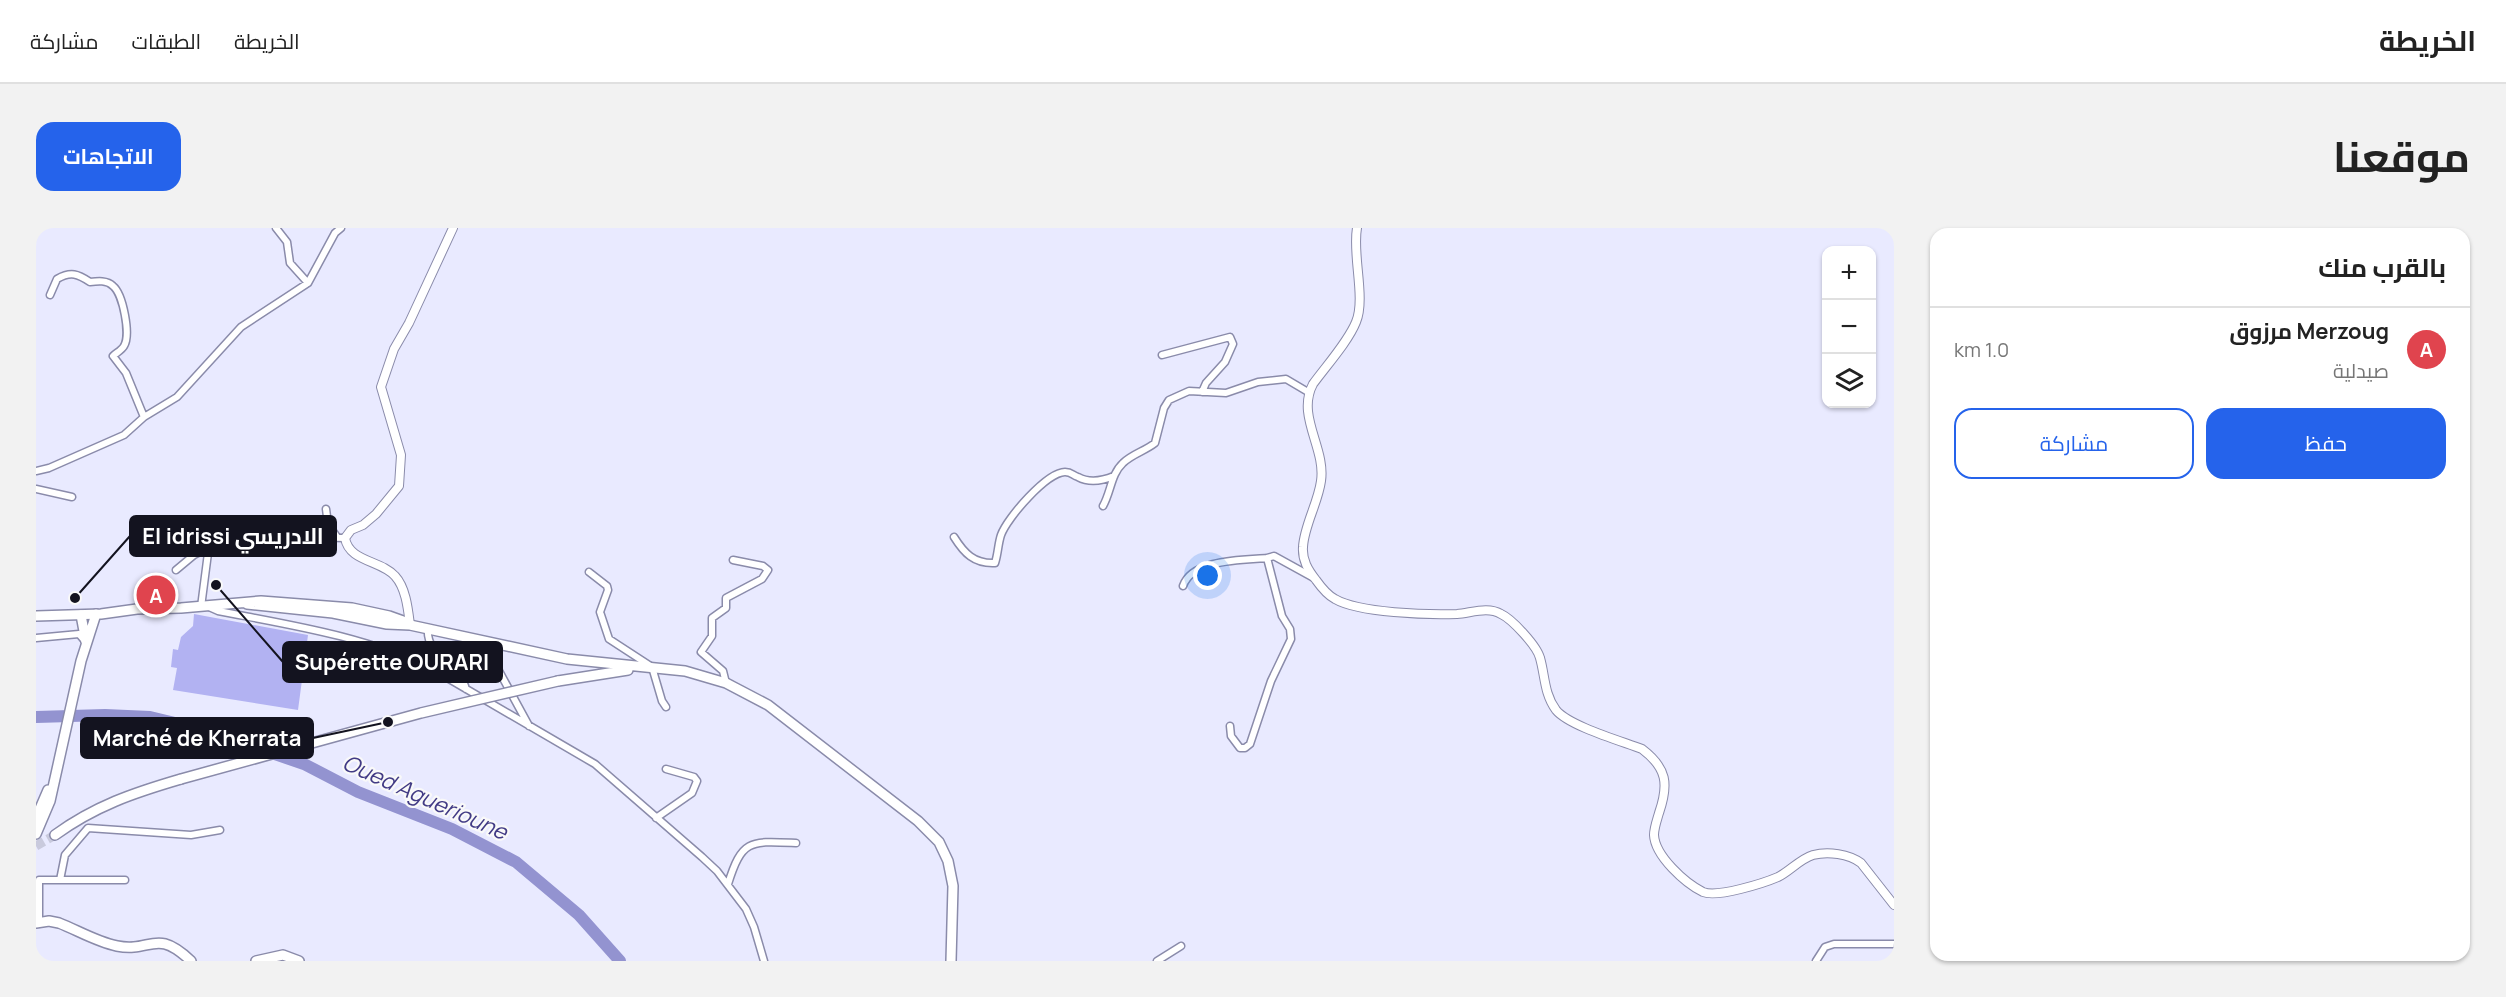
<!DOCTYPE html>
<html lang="ar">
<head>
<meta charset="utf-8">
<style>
  body { margin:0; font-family:Manrope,Cairo,sans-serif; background:#f2f2f2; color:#222; direction:rtl }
  .controls { position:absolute; right:18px; top:18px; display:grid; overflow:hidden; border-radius:12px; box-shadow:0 2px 4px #0004 }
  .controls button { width:54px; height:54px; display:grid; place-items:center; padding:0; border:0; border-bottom:2px solid #e0e0e0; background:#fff; color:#222; font:30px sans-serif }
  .you { position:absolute; left:1172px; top:348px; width:21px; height:21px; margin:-15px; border:4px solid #fff; border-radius:50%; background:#1a73e8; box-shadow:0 0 0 9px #1a73e833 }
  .badge { display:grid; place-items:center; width:39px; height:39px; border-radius:50%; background:#2563eb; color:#fff; font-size:20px; font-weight:700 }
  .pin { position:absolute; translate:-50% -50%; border:3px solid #fff; box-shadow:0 2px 6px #0006 }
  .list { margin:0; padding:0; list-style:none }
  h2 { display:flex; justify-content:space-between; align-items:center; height:78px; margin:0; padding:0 24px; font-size:26px }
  h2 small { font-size:20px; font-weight:400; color:#767676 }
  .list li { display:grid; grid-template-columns:39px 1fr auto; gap:18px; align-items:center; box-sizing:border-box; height:84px; padding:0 24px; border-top:2px solid #e0e0e0 }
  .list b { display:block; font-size:22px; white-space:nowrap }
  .list p { margin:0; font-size:20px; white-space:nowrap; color:#767676 }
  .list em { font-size:20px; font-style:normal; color:#767676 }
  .actions { display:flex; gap:12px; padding:18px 24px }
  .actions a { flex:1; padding:14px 0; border:2px solid #2563eb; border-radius:18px; text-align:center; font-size:21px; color:#2563eb }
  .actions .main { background:#2563eb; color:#fff }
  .icon { flex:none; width:33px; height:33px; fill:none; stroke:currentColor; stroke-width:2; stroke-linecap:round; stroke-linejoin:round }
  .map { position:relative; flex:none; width:1858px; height:733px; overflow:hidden; direction:ltr; border-radius:18px }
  header { display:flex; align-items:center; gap:36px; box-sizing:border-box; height:84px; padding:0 30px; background:#fff; border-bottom:2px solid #e0e0e0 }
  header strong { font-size:28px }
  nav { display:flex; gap:33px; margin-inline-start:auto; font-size:21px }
  .intro { display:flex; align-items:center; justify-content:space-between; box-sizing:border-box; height:144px; padding:0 36px }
  h1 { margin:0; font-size:42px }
  .button { padding:15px 27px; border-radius:18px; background:#2563eb; color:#fff; font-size:21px; font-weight:700 }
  main { display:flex; gap:36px; padding:0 36px }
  aside { flex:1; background:#fff; border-radius:18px; box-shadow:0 2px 4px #0004 }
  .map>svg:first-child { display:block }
  .garden { fill:#b2b2f2 }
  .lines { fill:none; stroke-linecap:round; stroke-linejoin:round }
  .river { stroke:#9393d0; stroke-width:12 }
  .primary-tunnel { stroke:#c9cadd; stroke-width:9; stroke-dasharray:9 4.5; stroke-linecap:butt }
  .minor-casing { stroke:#8a8baa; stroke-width:9 }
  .tertiary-casing { stroke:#8a8baa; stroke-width:10 }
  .secondary-casing { stroke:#8a8baa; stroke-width:12 }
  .primary-casing { stroke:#8a8baa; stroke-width:12 }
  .minor { stroke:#fff; stroke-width:6 }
  .tertiary { stroke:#fff; stroke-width:8 }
  .secondary { stroke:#fff; stroke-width:9 }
  .primary { stroke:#fff; stroke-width:9 }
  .primary-bridge-casing { stroke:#8a8baa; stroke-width:12; stroke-linecap:butt }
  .primary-bridge { stroke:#fff; stroke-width:9 }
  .labels { text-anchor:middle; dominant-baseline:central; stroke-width:4.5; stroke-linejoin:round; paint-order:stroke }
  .water-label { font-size:22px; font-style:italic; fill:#423b85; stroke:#f9f9f9 }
  .leader { fill:none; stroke:#13131f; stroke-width:2 }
  .callout-dot { fill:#13131f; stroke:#f9f9f9; stroke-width:2 }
  .callout { fill:#13131f; stroke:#13131f; stroke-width:2 }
  .callout-label { font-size:22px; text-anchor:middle; font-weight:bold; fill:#fff }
</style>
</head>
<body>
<header>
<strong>الخريطة</strong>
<nav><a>الخريطة</a><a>الطبقات</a><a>مشاركة</a></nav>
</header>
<div class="intro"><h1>موقعنا</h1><a class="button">الاتجاهات</a></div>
<main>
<aside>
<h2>بالقرب منك<small></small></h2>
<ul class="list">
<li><span class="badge" style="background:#e0444e">A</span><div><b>Merzoug مرزوق</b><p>صيدلية</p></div><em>1.0 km</em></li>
</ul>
<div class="actions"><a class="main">حفظ</a><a>مشاركة</a></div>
</aside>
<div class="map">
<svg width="1858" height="733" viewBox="0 0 1858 733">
  <rect width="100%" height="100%" fill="#e9eaff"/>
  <!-- garden -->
  <path class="garden" d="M158 386 272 407 262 482 137 462 141 440 135 439 137 421 142 422 145 409 157 398Z"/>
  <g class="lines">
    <!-- river -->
    <path class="river" d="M0 489 69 487 114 489 168 502 268 536 322 564 416 601 480 634 543 687 584 733"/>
    <!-- primary-tunnel -->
    <path class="primary-tunnel" d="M0 618 19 607"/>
    <!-- minor casing -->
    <g class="minor-casing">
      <path id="minor" d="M240 0 251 14 254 35 272 55
        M14 67 21 51C35 43 42 46 54 54 62 53 71 52 77 58 87 66 95 107 88 118 86 122 80 125 77 128L90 145 108 189
        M1126 127 1194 109 1197 116 1189 134 1170 155 1166 164
        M0 243 13 240 88 207 108 189 141 169 205 99 272 55 299 5 305 0
        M0 261 36 269
        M1067 278C1075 264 1075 246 1087 235 1096 226 1109 223 1119 215L1128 180 1133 172 1153 163 1190 165 1222 154 1250 151 1272 164
        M290 281 292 296 301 309
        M235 308 309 310
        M918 309C928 325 938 336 959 335 962 326 962 316 965 307 971 290 1011 244 1029 244 1036 244 1036 247 1042 249 1053 255 1066 253 1078 248
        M140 342 158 327 168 322 172 325 165 379
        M553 344 571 358 572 362 564 384 573 411 616 439 626 473 630 479
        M1147 358C1156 331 1207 332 1231 330
        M173 379 182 383C254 397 329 408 396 441L559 536 666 629 681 643 710 681 718 699 728 733
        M392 400C389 428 423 436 430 461
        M0 410 43 406 49 413
        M456 416 463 443 493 498
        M690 455 687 443 665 424 676 408V390L690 380V370L726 351 732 342 727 338 697 332
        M1194 498 1195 508 1204 520H1209L1214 516 1235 453 1255 411 1254 401 1246 388 1231 330 1238 328 1278 350
        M620 590 656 565 661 553 658 549 630 541
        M24 652 29 627 52 600 155 607 184 602
        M692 656C706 611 714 613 760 615
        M3 693V652H89
        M1121 733 1145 718
        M1780 733 1789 719 1798 716H1858"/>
    </g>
    <!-- tertiary casing -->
    <g class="tertiary-casing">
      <path id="tertiary" d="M1321 0C1316 27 1330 70 1320 94 1312 114 1290 138 1277 156 1260 188 1290 220 1285 253 1282 275 1268 298 1267 319 1266 332 1272 342 1280 352 1285 359 1291 367 1299 371 1323 385 1392 387 1421 386 1435 385 1452 378 1465 386 1476 391 1501 418 1504 430 1509 447 1508 466 1520 482 1533 498 1585 513 1606 521 1631 540 1633 556 1623 585 1621 592 1618 600 1618 607 1619 628 1649 655 1667 664 1681 670 1728 655 1742 649 1754 643 1764 631 1777 627 1792 623 1813 626 1825 635L1858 677
        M374 397C372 381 370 360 359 348 345 332 313 334 309 310L315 302 327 297 340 286 363 258 365 227 345 159 358 121 373 95 417 0"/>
    </g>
    <!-- secondary casing -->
    <g class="secondary-casing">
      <path id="secondary" d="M45 387 50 414
        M0 590 12 562
        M0 606 14 573 45 433 60 386
        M0 695 13 693 23 695C41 702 61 714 81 718 116 725 119 699 155 733
        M220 733 247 727 263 733"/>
    </g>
    <!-- primary casing -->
    <g class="primary-casing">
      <path id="primary" d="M211 376 297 385 351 396 374 397 531 431 649 443 690 455 732 477 882 593 903 614 912 633 917 658 915 733
        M0 388 65 386 101 381 145 380 225 373 316 380 353 388 367 393
        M522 453 592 442
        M0 589H1
        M19 607C59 578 97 565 145 551"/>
    </g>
    <!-- minor -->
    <use href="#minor" class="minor"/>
    <!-- tertiary -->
    <use href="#tertiary" class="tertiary"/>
    <!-- secondary -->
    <use href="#secondary" class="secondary"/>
    <!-- primary -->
    <use href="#primary" class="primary"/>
    <!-- primary-bridge casing -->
    <g class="primary-bridge-casing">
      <path id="primary-bridge" d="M145 551 385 485 522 453"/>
    </g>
    <!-- primary-bridge -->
    <use href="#primary-bridge" class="primary-bridge"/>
  </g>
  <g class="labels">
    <!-- water labels -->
    <g class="water-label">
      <text transform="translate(389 569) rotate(24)">Oued Aguerioune</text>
    </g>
  </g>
  <!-- callouts -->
  <path class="leader" d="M39 370L94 308M180 357L247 434M352 494L277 510"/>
  <g class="callout-dot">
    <circle cx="39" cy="370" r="6"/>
    <circle cx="180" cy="357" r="6"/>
    <circle cx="352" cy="494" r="6"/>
  </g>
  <g class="callout">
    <rect x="94" y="288" width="206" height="40" rx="6"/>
    <rect x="247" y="414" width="219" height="40" rx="6"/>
    <rect x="45" y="490" width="232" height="40" rx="6"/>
  </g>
  <g class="callout-label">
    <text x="197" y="316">El idrissi الادريسي</text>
    <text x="356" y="442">Supérette OURARI</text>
    <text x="161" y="518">Marché de Kherrata</text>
  </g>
</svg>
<div class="controls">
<button>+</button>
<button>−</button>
<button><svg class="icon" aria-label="layers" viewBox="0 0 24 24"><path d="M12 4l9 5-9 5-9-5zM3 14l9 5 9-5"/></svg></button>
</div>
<div class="you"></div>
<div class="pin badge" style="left:120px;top:367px;background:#e0444e">A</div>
</div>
</main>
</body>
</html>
